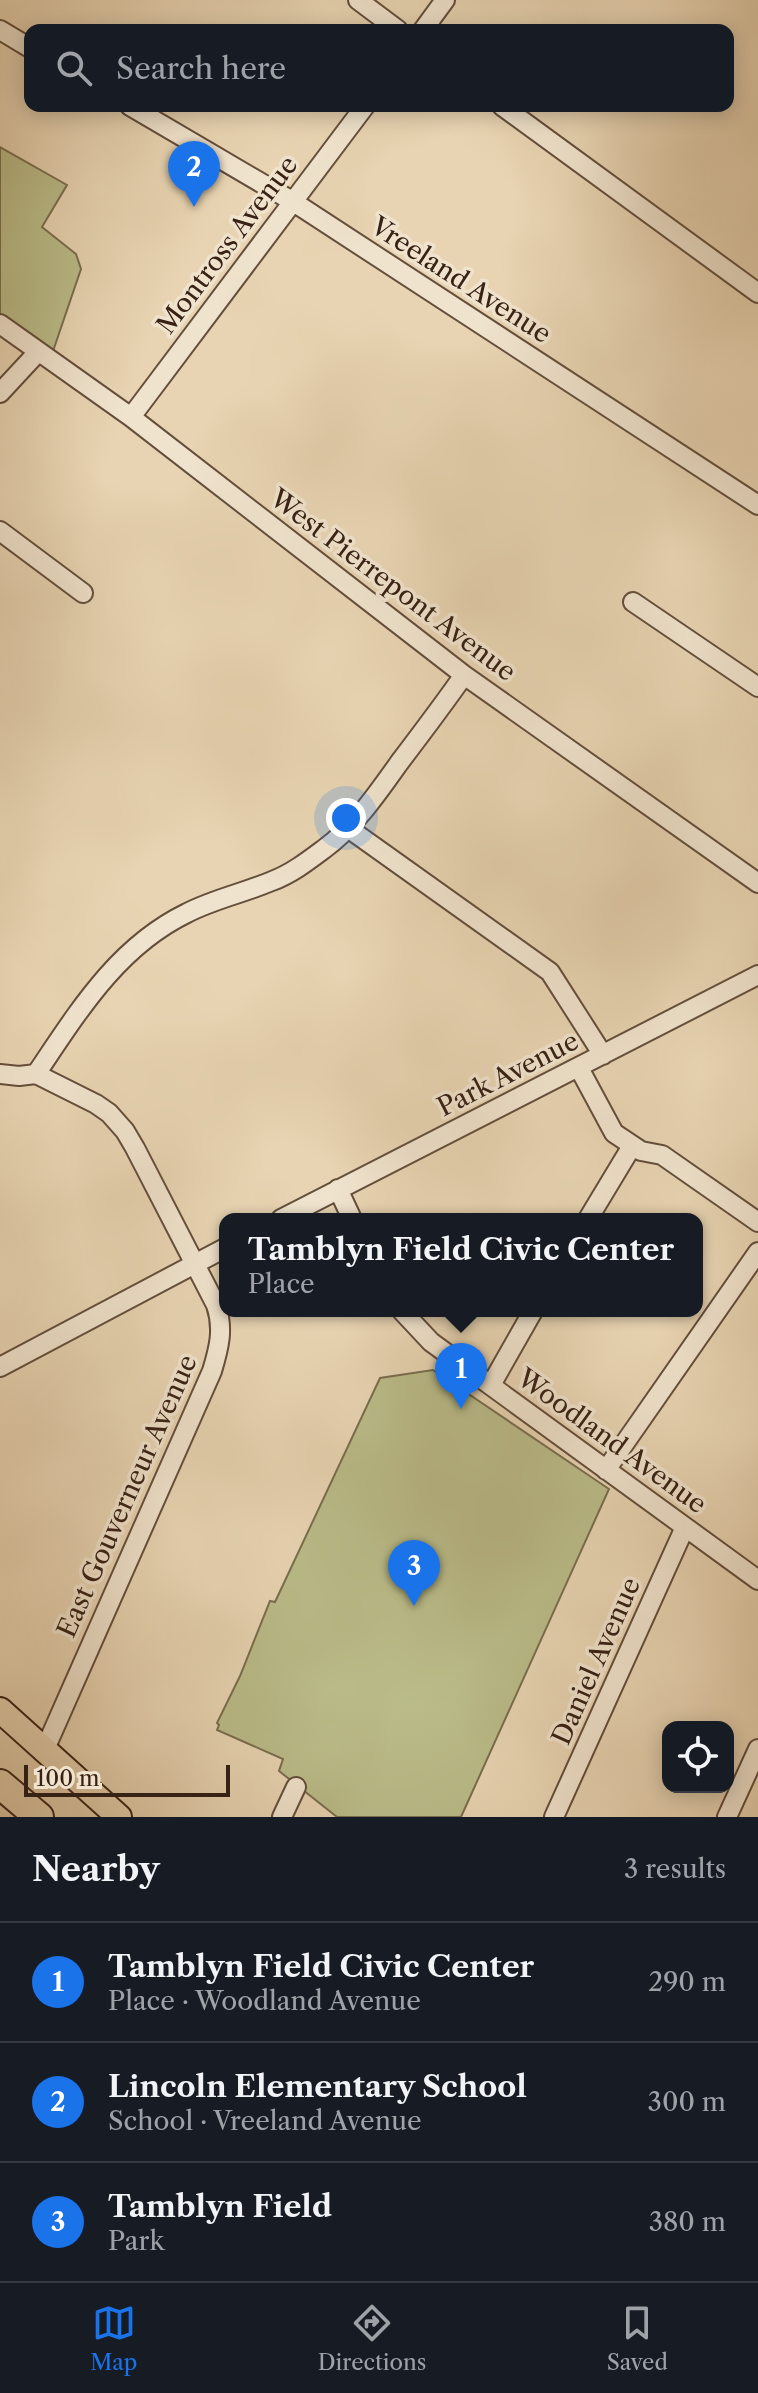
<!DOCTYPE html>
<html lang="en">
<head>
<meta charset="utf-8">
<style>
  body { margin:0; font-family:"Libre Caslon Text",serif; background:#20242c; color:#f1f3f6 }
  .controls { position:absolute; right:24px; bottom:24px; display:grid; overflow:hidden; border-radius:16px; box-shadow:0 4px 20px #0003 }
  .controls button { width:72px; height:72px; display:grid; place-items:center; padding:0; border:0; border-bottom:2px solid #363941; background:#171b24; color:#f1f3f6; font:40px sans-serif }
  .scale { position:absolute; left:24px; bottom:20px; width:206px; box-sizing:border-box; padding-left:8px; border:4px solid #382115; border-top:0; font-size:22px; line-height:28px; white-space:nowrap; color:#382115; -webkit-text-stroke:6px #f0e3cd; paint-order:stroke }
  .you { position:absolute; left:346px; top:818px; width:28px; height:28px; margin:-20px; border:6px solid #fff; border-radius:50%; background:#1a73e8; box-shadow:0 0 0 12px #1a73e833 }
  .badge { display:grid; place-items:center; width:52px; height:52px; border-radius:50%; background:#1a73e8; color:#fff; font-size:26px; font-weight:700 }
  .pin { position:absolute; translate:-50% -66px; filter:drop-shadow(0 2px 4px #0008) }
  .pin::after { content:''; position:absolute; top:42px; width:28px; height:24px; background:inherit; clip-path:polygon(0 0,100% 0,50% 100%) }
  .popup { position:absolute; left:219px; top:1213px; width:484px; height:104px; box-sizing:border-box; display:grid; place-content:center; border-radius:16px; background:#171b24; filter:drop-shadow(0 2px 6px #0005); font-size:26px; white-space:nowrap; color:#9ea1a6 }
  .popup b { font-size:30px; color:#f1f3f6 }
  .popup::after { content:''; position:absolute; left:50%; top:100%; margin-left:-16px; border:16px solid transparent; border-top-color:#171b24 }
  .list { margin:0; padding:0; list-style:none }
  h2 { display:flex; justify-content:space-between; align-items:center; height:104px; margin:0; padding:0 32px; font-size:34px }
  h2 small { font-size:26px; font-weight:400; color:#9ea1a6 }
  .list li { display:grid; grid-template-columns:52px 1fr auto; gap:24px; align-items:center; box-sizing:border-box; height:120px; padding:0 32px; border-top:2px solid #363941 }
  .list b { display:block; font-size:30px; white-space:nowrap }
  .list p { margin:0; font-size:26px; white-space:nowrap; color:#9ea1a6 }
  .list em { font-size:26px; font-style:normal; color:#9ea1a6 }
  .icon { flex:none; width:44px; height:44px; fill:none; stroke:currentColor; stroke-width:2; stroke-linecap:round; stroke-linejoin:round }
  .map { position:relative; flex:none; width:758px; height:1817px; overflow:hidden }
  .search { position:absolute; background:#171b24; box-shadow:0 4px 20px #0003; left:24px; right:24px; top:24px; height:88px; display:flex; align-items:center; gap:20px; box-sizing:border-box; padding:0 28px; border-radius:16px; color:#9ea1a6; font-size:30px }
  .sheet { height:464px; background:#171b24 }
  nav { display:flex; justify-content:space-around; align-items:center; box-sizing:border-box; height:112px; border-top:2px solid #363941; background:#171b24; font-size:22px; color:#9ea1a6 }
  nav a { display:grid; justify-items:center; gap:4px }
  nav .on { color:#1a73e8 }
  .map>svg:first-child { display:block }
  .green { fill:#babc89; stroke:#796e4f; stroke-width:2 }
  .lines { fill:none; stroke-linecap:round; stroke-linejoin:round }
  .minor-casing { stroke:#644e3c; stroke-width:22 }
  .major-casing { stroke:#382115; stroke-width:28 }
  .highway-casing { stroke:#382115; stroke-width:32 }
  .minor { stroke:#f0e3cd; stroke-width:18 }
  .major { stroke:#e8d4b2; stroke-width:24 }
  .highway { stroke:#e8d4b2; stroke-width:28 }
  .labels { text-anchor:middle; dominant-baseline:central; stroke-width:7; stroke-linejoin:round; paint-order:stroke }
  .street-label { font-size:26px; fill:#382115; stroke:#f0e3cd }
</style>
</head>
<body>
<div class="map">
<svg width="758" height="1817" viewBox="0 0 758 1817">
  <rect width="100%" height="100%" fill="#e8d4b2"/>
  <filter id="stains"><feTurbulence type="fractalNoise" baseFrequency=".0025" numOctaves="4"/><feColorMatrix values="0 0 0 0 .2 0 0 0 0 .09 0 0 0 0 .02 0 0 0 .5 -.17"/></filter>
  <radialGradient id="worn" r=".72"><stop offset=".6" stop-color="#630" stop-opacity="0"/><stop offset="1" stop-color="#630" stop-opacity=".3"/></radialGradient>
  <!-- green -->
  <path class="green" d="M0 147 67 185 42 227 76 254 81 269 51 357 0 321Z
    M433 1370 609 1489 461 1817H337L279 1771 283 1759 217 1730 219 1725 217 1723 240 1676 270 1601 275 1602 380 1378Z"/>
  <g class="lines">
    <!-- minor casing -->
    <g class="minor-casing">
      <path id="minor" d="M358 0 398 30
        M0 30 30 48
        M423 30 445 0
        M130 106 292 201 758 505
        M502 106 758 293
        M0 324 131 417 464 675 758 883
        M0 393 38 352
        M131 417 365 106
        M0 531 83 593
        M633 602 758 687
        M348 828 550 972 603 1055
        M579 1068 614 1133 641 1151 662 1155 758 1222
        M0 1074 19 1076 36 1074 96 1104 109 1113 125 1131 135 1148 216 1305C224 1329 219 1348 212 1371L45 1749
        M36 1074C78 1012 117 947 187 913 214 899 244 893 272 881 291 874 308 861 324 849 355 826 377 794 399 763 421 734 443 705 464 675
        M338 1189 352 1219
        M281 1219 758 975
        M588 1219 632 1146
        M402 1311 431 1342 758 1580
        M0 1367 225 1248
        M491 1385 533 1311
        M606 1470 758 1252
        M282 1817 296 1787
        M554 1817 685 1527
        M727 1817 758 1749"/>
    </g>
    <!-- major casing -->
    <g class="major-casing">
      <path id="major" d="M0 1710 119 1817"/>
    </g>
    <!-- highway casing -->
    <g class="highway-casing">
      <path id="highway" d="M0 1784 39 1817"/>
    </g>
    <!-- minor -->
    <use href="#minor" class="minor"/>
    <!-- major -->
    <use href="#major" class="major"/>
    <!-- highway -->
    <use href="#highway" class="highway"/>
  </g>
  <g class="labels">
    <!-- street labels -->
    <g class="street-label">
      <text transform="translate(227 245) rotate(-53)">Montross Avenue</text>
      <text transform="translate(461 280) rotate(33)">Vreeland Avenue</text>
      <text transform="translate(393 585) rotate(37)">West Pierrepont Avenue</text>
      <text transform="translate(508 1074) rotate(-27)">Park Avenue</text>
      <text transform="translate(612 1441) rotate(36)">Woodland Avenue</text>
      <text transform="translate(127 1496) rotate(-66)">East Gouverneur Avenue</text>
      <text transform="translate(596 1661) rotate(-66)">Daniel Avenue</text>
    </g>
  </g>
  <rect width="100%" height="100%" filter="url(#stains)"/>
  <rect width="100%" height="100%" fill="url(#worn)"/>
</svg>
<div class="controls">
<button><svg class="icon" aria-label="locate" viewBox="0 0 24 24"><circle cx="12" cy="12" r="6"/><path d="M12 2v4M12 18v4M2 12h4M18 12h4"/></svg></button>
</div>
<div class="scale">100 m</div>
<div class="you"></div>
<div class="pin badge" style="left:461px;top:1409px">1</div>
<div class="popup"><b>Tamblyn Field Civic Center</b>Place</div>
<div class="pin badge" style="left:194px;top:207px">2</div>
<div class="pin badge" style="left:414px;top:1606px">3</div>
<div class="search"><svg class="icon" aria-label="search" viewBox="0 0 24 24"><circle cx="10" cy="10" r="6"/><path d="M15 15l6 6"/></svg>Search here</div>
</div>
<section class="sheet">
<h2>Nearby<small>3 results</small></h2>
<ul class="list">
<li><span class="badge">1</span><div><b>Tamblyn Field Civic Center</b><p>Place · Woodland Avenue</p></div><em>290 m</em></li>
<li><span class="badge">2</span><div><b>Lincoln Elementary School</b><p>School · Vreeland Avenue</p></div><em>300 m</em></li>
<li><span class="badge">3</span><div><b>Tamblyn Field</b><p>Park</p></div><em>380 m</em></li>
</ul>
</section>
<nav>
<a class="on"><svg class="icon" aria-label="map" viewBox="0 0 24 24"><path d="M3 6l6-2 6 2 6-2v14l-6 2-6-2-6 2zM9 4v14M15 6v14"/></svg>Map</a>
<a><svg class="icon" aria-label="directions" viewBox="0 0 24 24"><path d="M12 3l9 9-9 9-9-9zM9 14v-3h6M13 9l2 2-2 2"/></svg>Directions</a>
<a><svg class="icon" aria-label="saved" viewBox="0 0 24 24"><path d="M7 4h10v16l-5-4-5 4z"/></svg>Saved</a>
</nav>
</body>
</html>
